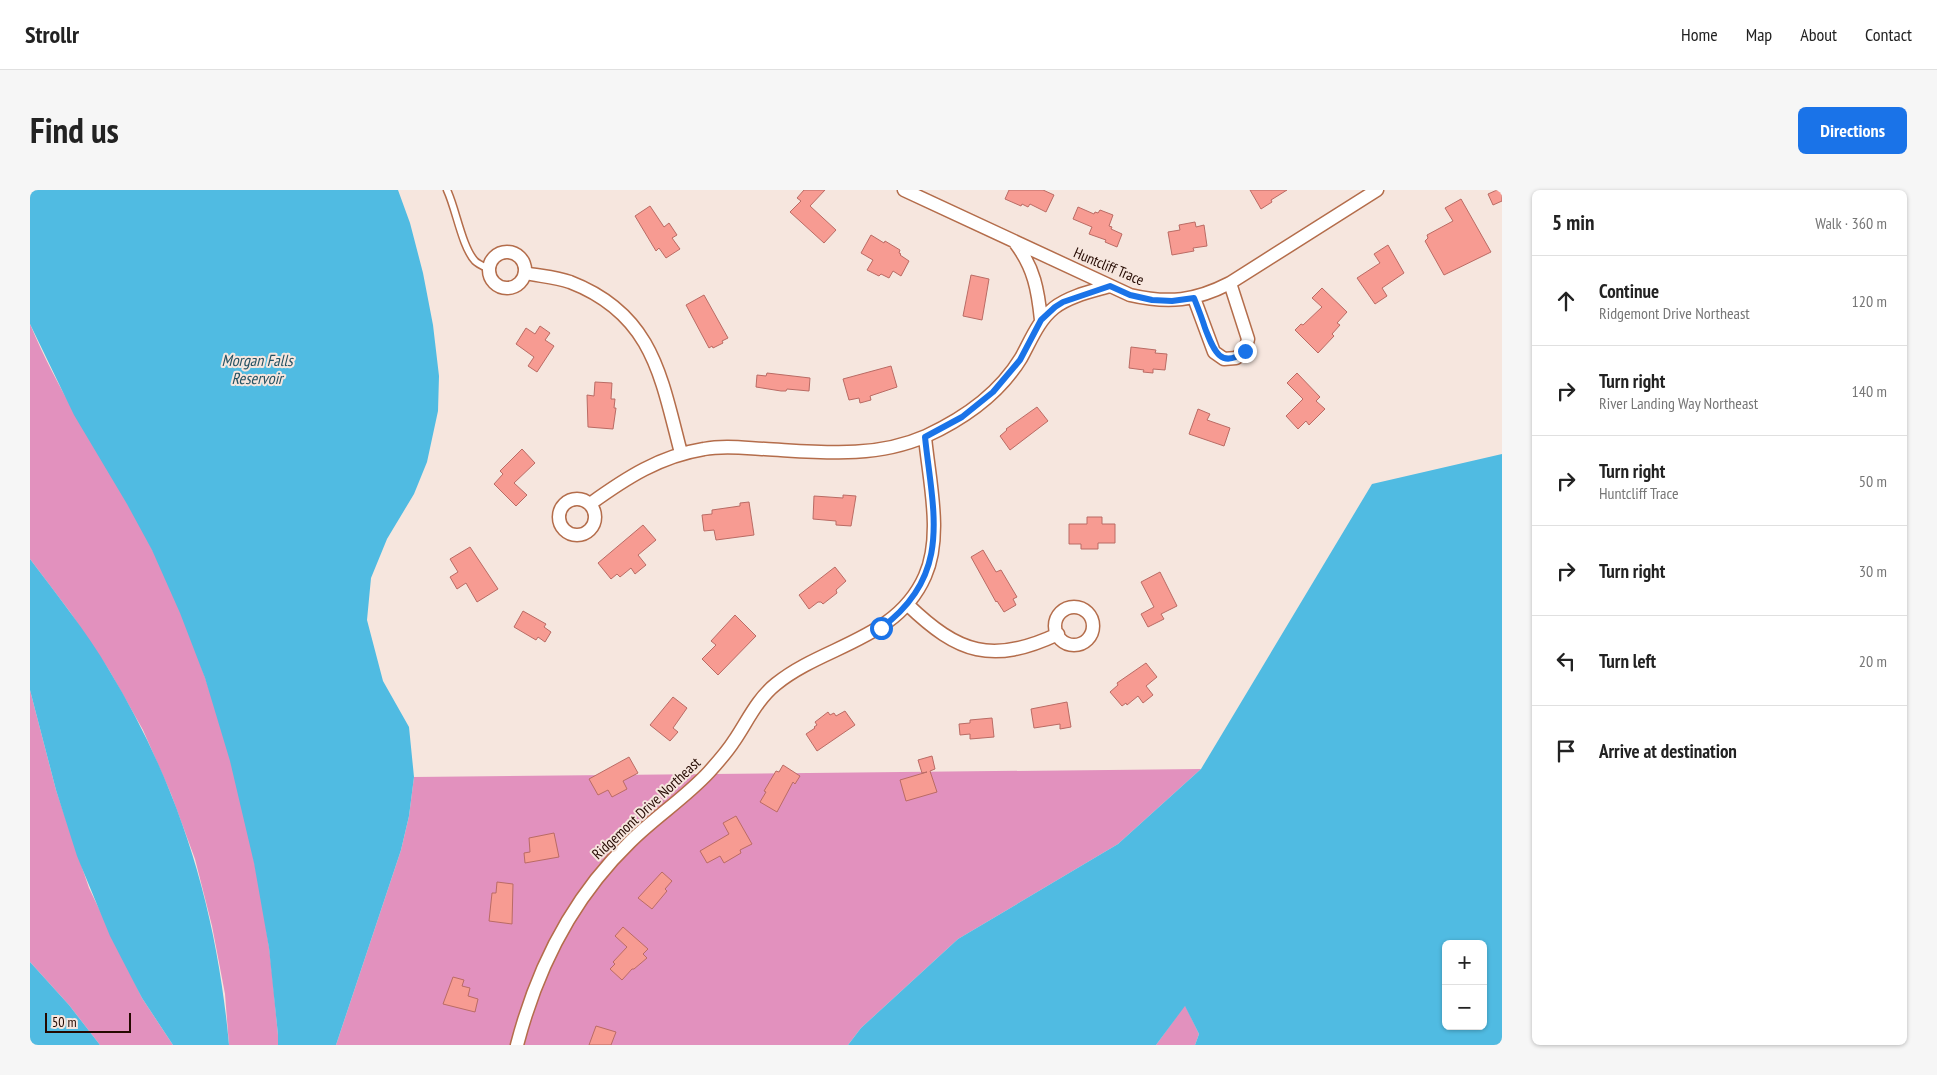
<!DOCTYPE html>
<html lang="en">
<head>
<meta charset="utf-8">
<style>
  body { margin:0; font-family:"PT Sans Narrow",sans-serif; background:#f6f6f6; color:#222 }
  .controls { position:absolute; right:15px; bottom:15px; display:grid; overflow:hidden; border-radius:8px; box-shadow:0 1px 4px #0004 }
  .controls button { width:45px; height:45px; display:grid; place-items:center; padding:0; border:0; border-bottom:1px solid #e0e0e0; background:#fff; color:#222; font:25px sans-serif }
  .scale { position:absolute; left:15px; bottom:12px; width:86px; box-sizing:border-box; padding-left:5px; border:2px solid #240900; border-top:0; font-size:14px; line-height:18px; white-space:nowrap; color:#240900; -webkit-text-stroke:4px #f6e6de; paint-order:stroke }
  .stop { position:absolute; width:15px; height:15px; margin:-11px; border:4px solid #1a73e8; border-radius:50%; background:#fff }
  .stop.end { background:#1a73e8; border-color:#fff; box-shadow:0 1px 5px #0008 }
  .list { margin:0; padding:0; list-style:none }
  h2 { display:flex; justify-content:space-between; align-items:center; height:65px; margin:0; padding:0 20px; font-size:21px }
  h2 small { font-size:16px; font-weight:400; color:#767676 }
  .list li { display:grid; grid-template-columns:32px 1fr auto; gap:15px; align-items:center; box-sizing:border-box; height:90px; padding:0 20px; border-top:1px solid #e0e0e0 }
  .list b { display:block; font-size:19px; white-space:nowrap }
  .list p { margin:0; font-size:16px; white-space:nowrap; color:#767676 }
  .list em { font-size:16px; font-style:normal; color:#767676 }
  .icon { flex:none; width:28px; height:28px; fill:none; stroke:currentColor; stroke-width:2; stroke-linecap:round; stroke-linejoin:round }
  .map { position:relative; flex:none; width:1472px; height:855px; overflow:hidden; border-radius:8px }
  header { display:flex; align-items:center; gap:30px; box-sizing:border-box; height:70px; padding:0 25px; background:#fff; border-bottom:1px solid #e0e0e0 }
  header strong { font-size:24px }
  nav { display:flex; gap:28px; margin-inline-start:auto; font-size:18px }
  .intro { display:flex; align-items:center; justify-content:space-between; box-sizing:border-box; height:120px; padding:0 30px }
  h1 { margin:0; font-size:35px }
  .button { padding:12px 22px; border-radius:8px; background:#1a73e8; color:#fff; font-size:18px; font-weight:700 }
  main { display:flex; gap:30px; padding:0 30px }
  aside { flex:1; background:#fff; border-radius:8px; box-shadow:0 1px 4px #0004 }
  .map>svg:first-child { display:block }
  .forest { fill:#e291be }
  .water { fill:#50bbe2; fill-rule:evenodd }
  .building { fill:#f79b92; stroke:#ba6b64 }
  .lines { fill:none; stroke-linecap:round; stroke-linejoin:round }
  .lane-casing { stroke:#b46d4b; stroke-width:9 }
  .street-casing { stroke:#b46d4b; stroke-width:15 }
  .lane { stroke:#fff; stroke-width:6 }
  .street { stroke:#fff; stroke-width:12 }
  .route { stroke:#1a73e8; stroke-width:6 }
  .labels { text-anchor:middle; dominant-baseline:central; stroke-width:4; stroke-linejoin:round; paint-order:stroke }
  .street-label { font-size:15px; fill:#240900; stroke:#f6e6de }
  .water-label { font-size:16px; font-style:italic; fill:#245162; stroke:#f6e6de }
</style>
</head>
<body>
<header>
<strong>Strollr</strong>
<nav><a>Home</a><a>Map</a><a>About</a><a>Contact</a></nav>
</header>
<div class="intro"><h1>Find us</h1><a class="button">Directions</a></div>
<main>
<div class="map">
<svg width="1472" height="855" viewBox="0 0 1472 855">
  <rect width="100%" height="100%" fill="#f6e6de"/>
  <!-- forest -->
  <path class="forest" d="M0 134C33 214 84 283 122 359 183 483 219 621 239 757 243 786 245 816 248 845V855H199L195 804 182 736 165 669 141 604 113 540 79 480 40 422 0 369Z
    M0 500 26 600 59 698 112 808 143 855H70L39 815 0 772Z
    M1171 579 1088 654 928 749 831 838 818 855H306L371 660 379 626 384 587Z
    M1155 815 1169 844 1165 855H1126Z"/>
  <!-- water -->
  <path class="water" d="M0 0H368L380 33 393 83 403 135 409 186 408 221 397 272 384 304 357 349 341 388 337 430 353 491 379 537 384 587 379 626 371 660 306 855H248V845L239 758 224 673 200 571 175 488 150 423 122 360 97 314 44 225 0 134Z
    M1472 264V855H1165L1169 844 1155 816 1126 855H818L831 838 928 749 1088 654 1171 579 1342 294ZM1416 754H1453V836H1416Z
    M0 369C27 405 56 441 79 480 150 597 187 720 199 855H143L112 808 80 746 47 666 26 600 0 500Z
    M0 772 39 815 70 855H0Z"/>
  <!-- building -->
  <path class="building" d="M774 0H795L780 16 806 40 794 53 760 22 771 11 767 8Z
    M979 0H1013L1024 5 1016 22 1000 14 998 17 992 14 991 16 975 9Z
    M1220 0H1257L1241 10 1242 12 1231 19Z
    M1467 0H1470L1472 4V11L1463 15 1458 4Z
    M1431 9 1461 62 1414 85 1395 51 1398 48 1397 45 1423 31 1415 18Z
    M620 16 634 37 639 33 647 45 642 48 650 59 636 68 629 58 626 61 605 26Z
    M1048 17 1064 24 1065 22 1068 23 1070 20 1083 25 1079 36 1082 37 1081 39 1092 44 1087 57 1075 52 1076 50 1059 44 1062 37 1043 29Z
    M1165 32 1166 37 1174 35 1177 56 1163 58 1164 61 1142 65 1138 42 1150 40 1149 35Z
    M841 45 854 53 855 51 870 60 869 63 871 64 870 65 879 71 871 86 863 81 859 88 851 84 849 86 837 80 843 70 831 63Z
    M1358 55 1374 83 1352 98 1357 106 1345 114 1327 88 1350 73 1344 64Z
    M941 85 959 89 952 130 933 126Z
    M1292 98 1317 122 1307 133 1310 135 1302 144 1304 146 1288 163 1265 140 1271 134 1273 135 1292 117 1282 108Z
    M674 105 698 148 692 151 693 153 683 158 682 156 679 158 656 115Z
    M510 136 520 143 515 150 524 156 507 182 498 176 504 167 486 154 496 138 505 144Z
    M1101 157 1126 160 1125 163 1137 164 1135 180 1123 179V183L1113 182 1114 180 1099 178Z
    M861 176 867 197 840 206 841 210 830 213 829 208 819 210 813 189Z
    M737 183 780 188 779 201 757 199 756 201H751L726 197 727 185 736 186Z
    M1267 183 1290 207 1286 211 1295 219 1279 235 1276 231 1268 239 1256 226 1273 209 1257 193Z
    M565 192 582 193 581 209H585L584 218H586L583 239 558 237 557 205 564 206Z
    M1007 217 1018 231 980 260 970 246 977 240 976 239Z
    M1168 219 1180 224 1177 230 1200 238 1194 256 1159 244Z
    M492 259 505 273 484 293 497 305 486 316 464 294 473 284 470 281Z
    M813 305 826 306 821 336 806 335V331L783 329 784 306 813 308Z
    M719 312 724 345 686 350 684 340 674 341 672 325 682 324V320L710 316V313Z
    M1057 327H1072V334H1085V353H1068V359H1051V354H1039V334H1057Z
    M613 335 626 350 608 365 616 375 605 384 601 378 590 387 587 384 581 389 568 373Z
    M440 357 468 399 447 412 436 393 427 399 420 387 428 382 420 369Z
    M953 360 966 382 971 380 987 407 983 409 986 415 974 422 967 411 966 412 941 367Z
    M805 377 816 391 806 400 807 403 793 414 791 412H788L779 419 769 405Z
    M1130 382 1147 416 1131 424 1134 429 1118 437 1111 424 1124 417 1111 392Z
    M493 421 516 434 514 437 521 442 515 452 508 447 506 450 484 437Z
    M705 425 726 446 688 485 672 469 686 455 681 451Z
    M1116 473 1127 487 1116 496 1123 505 1113 513 1108 506 1097 515 1096 513 1092 516 1080 502 1088 495 1087 493Z
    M643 507 657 518 643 538 648 542 640 551 620 535Z
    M1037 512 1041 537 1030 539V534L1004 538 1001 519Z
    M815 521 825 535 787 561 776 544 785 538 784 537 787 535 785 532 798 522 800 525 804 523 806 526Z
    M962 528 964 547 940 549V544L930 545 929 534 940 533V530Z
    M902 566 905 579 900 581 907 602 876 611 870 590 897 582 892 583 888 570Z
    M599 567 608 583 593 591 597 599 582 607 578 600 568 605 559 589Z
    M753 575 770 586 765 594 763 592 747 622 730 612 736 602 734 601 746 581 749 582Z
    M706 626 722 654 710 660 711 663 694 673 690 666 677 673 670 661 699 644 693 633Z
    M524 643 529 667 495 673 494 663 500 662 499 648Z
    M632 682 642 691 635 699 637 701 622 719 608 708Z
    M467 692 483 694 482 734 459 731 462 703H466Z
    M593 737 618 759 613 764 617 768 604 779H602L592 790 580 779 585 774 583 772 597 757 585 746Z
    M423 787 434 790 432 796 440 798 438 806 448 809 445 822 413 814Z
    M566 836 586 842 581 855H559Z"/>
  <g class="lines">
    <!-- lane casing -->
    <g class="lane-casing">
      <path id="lane" d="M417 0C426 19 432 57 445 71 448 74 455 77 459 79"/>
    </g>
    <!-- street casing -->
    <g class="street-casing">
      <path id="street" d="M874 0 1100 105C1139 114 1165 111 1200 93L1347 0
        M986 54C1004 78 1008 100 1011 130
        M459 80a18 18 0 1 1 36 0a18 18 0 1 1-36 0Z
        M495 83C509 86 526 87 540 92 623 124 631 187 651 263
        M1164 108 1184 162 1194 169 1206 168 1215 161 1218 149 1200 93
        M529 327a18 18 0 1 1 36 0a18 18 0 1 1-36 0Z
        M560 314C596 288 630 266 674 259 694 255 715 258 735 259 789 262 844 269 896 246 933 229 969 204 991 168 1001 150 1008 131 1024 118 1039 106 1063 101 1080 96
        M878 415C928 463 962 475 1028 444
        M1025 436a19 19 0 1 1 38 0a19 19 0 1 1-38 0Z
        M487 855C507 778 542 708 600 652 625 627 655 608 679 582 688 572 697 562 704 551 717 532 727 509 746 494 794 455 867 450 895 386 913 346 899 290 895 247"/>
    </g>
    <!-- lane -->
    <use href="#lane" class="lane"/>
    <!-- street -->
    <use href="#street" class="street"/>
  </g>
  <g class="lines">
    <!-- route -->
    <path class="route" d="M851 438C923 385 903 323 895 247L932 227 963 202 990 170 1011 130 1025 117 1033 112 1080 96 1100 105 1122 110 1142 111 1164 108C1168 118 1172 128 1175 138 1183 158 1190 181 1215 161"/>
  </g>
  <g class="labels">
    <!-- street labels -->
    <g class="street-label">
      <text transform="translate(1079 76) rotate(23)">Huntcliff Trace</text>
      <text transform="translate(616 618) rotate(-43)">Ridgemont Drive Northeast</text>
    </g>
    <!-- water labels -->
    <g class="water-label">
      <text x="227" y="170">Morgan Falls<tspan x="227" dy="18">Reservoir</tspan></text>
    </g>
  </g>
</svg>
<div class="controls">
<button>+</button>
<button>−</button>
</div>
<div class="scale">50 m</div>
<div class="stop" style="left:851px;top:438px"></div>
<div class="stop end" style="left:1215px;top:161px"></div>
</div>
<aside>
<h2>5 min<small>Walk · 360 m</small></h2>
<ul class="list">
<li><svg class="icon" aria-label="ahead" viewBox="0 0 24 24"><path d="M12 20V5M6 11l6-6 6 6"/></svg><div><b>Continue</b><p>Ridgemont Drive Northeast</p></div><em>120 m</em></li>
<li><svg class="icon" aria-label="right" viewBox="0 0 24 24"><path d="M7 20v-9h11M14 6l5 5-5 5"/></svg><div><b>Turn right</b><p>River Landing Way Northeast</p></div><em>140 m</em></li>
<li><svg class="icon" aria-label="right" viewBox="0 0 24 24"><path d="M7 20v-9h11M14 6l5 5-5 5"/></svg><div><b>Turn right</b><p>Huntcliff Trace</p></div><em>50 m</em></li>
<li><svg class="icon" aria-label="right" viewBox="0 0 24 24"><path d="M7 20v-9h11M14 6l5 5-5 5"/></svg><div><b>Turn right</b></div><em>30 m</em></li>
<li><svg class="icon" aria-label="left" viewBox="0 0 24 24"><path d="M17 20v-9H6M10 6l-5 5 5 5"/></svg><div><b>Turn left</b></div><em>20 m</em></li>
<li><svg class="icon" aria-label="arrive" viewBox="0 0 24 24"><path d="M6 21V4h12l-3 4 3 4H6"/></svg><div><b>Arrive at destination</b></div></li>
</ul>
</aside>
</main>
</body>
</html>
